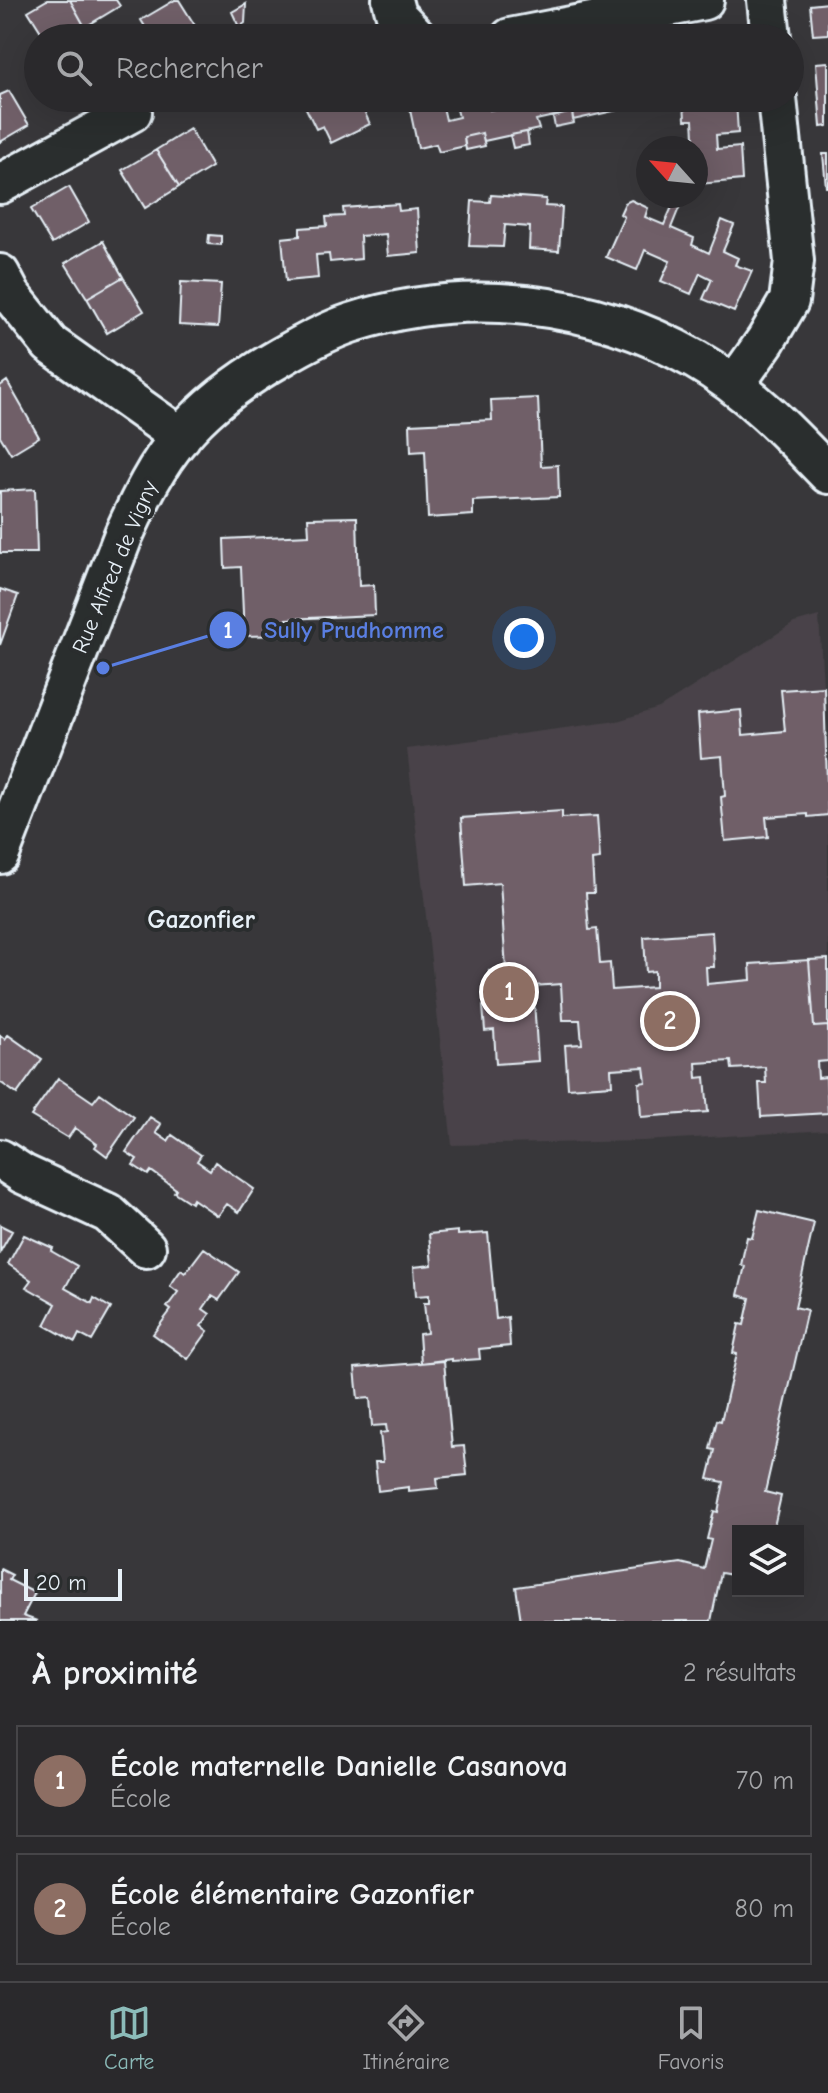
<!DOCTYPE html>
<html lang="fr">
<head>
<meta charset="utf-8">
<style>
  body { margin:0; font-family:"Comic Neue",sans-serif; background:#363538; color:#f1f3f6 }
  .controls { position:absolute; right:24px; bottom:24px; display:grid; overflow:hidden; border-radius:0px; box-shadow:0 8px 32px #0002 }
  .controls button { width:72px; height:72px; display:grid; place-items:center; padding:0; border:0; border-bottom:2px solid #464548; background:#2a292c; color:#f1f3f6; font:40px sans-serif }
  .compass { position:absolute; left:636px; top:136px; width:72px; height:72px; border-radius:50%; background:#2a292c; box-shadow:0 8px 32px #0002; rotate:297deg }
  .scale { position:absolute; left:24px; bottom:20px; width:98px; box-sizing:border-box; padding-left:8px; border:4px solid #e8f1f8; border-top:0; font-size:22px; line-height:28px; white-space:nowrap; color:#e8f1f8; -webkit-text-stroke:6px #2a2d2e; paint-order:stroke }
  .you { position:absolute; left:524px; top:638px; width:28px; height:28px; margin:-20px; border:6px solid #fff; border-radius:50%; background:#1a73e8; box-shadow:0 0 0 12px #1a73e833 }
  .badge { display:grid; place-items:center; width:52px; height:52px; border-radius:50%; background:#8bbbb9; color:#fff; font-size:26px; font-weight:700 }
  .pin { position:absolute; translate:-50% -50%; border:4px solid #fff; box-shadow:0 2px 8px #0006 }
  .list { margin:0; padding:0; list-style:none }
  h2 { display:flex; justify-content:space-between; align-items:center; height:104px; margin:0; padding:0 32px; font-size:34px }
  h2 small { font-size:26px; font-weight:400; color:#a5a6a9 }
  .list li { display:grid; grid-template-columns:52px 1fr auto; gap:24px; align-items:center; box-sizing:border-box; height:112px; margin:0 16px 16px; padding:0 16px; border:2px solid #464548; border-radius:0px }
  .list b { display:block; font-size:30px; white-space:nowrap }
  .list p { margin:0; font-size:26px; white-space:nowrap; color:#a5a6a9 }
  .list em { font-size:26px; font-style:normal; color:#a5a6a9 }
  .icon { flex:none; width:44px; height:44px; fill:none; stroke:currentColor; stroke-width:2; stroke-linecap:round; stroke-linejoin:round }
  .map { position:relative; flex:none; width:828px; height:1621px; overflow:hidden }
  .search { position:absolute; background:#2a292c; box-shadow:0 8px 32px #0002; left:24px; right:24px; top:24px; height:88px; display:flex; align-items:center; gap:20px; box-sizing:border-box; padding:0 28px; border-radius:44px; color:#a5a6a9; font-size:30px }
  .sheet { height:360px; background:#2a292c }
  nav { display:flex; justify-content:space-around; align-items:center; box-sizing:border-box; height:112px; border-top:2px solid #464548; background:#2a292c; font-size:22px; color:#a5a6a9 }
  nav a { display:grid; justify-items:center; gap:4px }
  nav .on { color:#8bbbb9 }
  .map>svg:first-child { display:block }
  .built { fill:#484348 }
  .building { fill:#6f5e68; stroke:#e8f1f8; stroke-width:2 }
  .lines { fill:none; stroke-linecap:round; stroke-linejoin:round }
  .street-casing { stroke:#e8f1f8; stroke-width:44 }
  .street { stroke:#2a2d2e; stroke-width:38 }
  .labels { text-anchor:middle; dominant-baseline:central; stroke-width:8; stroke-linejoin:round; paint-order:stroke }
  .street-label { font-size:22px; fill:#e8f1f8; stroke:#2a2d2e }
  .quarter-label { font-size:26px; font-weight:bold; fill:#e8f1f8; stroke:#2a2d2e }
  .leader { fill:none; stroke:#5a7fe2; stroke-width:3 }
  .callout-dot { fill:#5a7fe2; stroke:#2a2d2e; stroke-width:3 }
  .mark-label { font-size:24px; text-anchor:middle; font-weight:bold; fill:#fff }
  .callout-label { font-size:24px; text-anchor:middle; font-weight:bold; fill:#5a7fe2; stroke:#2a2d2e; stroke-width:8; stroke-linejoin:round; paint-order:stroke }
</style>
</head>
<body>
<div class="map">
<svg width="828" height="1621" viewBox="0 0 828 1621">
  <rect width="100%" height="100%" fill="#38373a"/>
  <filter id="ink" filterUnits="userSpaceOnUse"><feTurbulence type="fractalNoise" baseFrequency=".0125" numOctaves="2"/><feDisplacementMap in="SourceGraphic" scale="16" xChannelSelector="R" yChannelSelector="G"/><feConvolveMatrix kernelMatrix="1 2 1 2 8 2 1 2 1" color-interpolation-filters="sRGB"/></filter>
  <g filter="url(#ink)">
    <!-- built -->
    <path class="built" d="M819 616 828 773V1130L644 1141 452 1145 407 749 617 721 659 708 794 623Z"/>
    <!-- building -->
    <path class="building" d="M47 0H70L85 27 67 38H45L28 11Z
      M70 0H116L120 6 85 27Z
      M175 0H179L199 32 189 38H152L141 20Z
      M828 3V34L813 35 810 5Z
      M246 4 245 23 239 27 232 12Z
      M828 62V126L821 127 816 63Z
      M9 91 29 125 0 142V95Z
      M301 98H334L337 104 349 98H358L370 124 331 143 323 126 316 129Z
      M441 98 446 120 459 117 454 98H487L490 110 516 104 515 98H627H625L627 108 573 120 572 112 536 120 539 129 484 141 482 133 464 137 465 146 439 152 436 144 418 148 409 105Z
      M663 98H713V103L736 101 738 133 716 135 717 149 740 147 742 180 699 184 696 148H688L687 137H694L693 120H685L684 101 663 102Z
      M572 112 574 123 555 127 553 117Z
      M190 129 212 167 179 187 156 150Z
      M527 132 529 145 513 148 510 135Z
      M482 133 485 146 466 150 464 137Z
      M156 150 179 187 145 208 122 170Z
      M823 154H828V187H826Z
      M69 187 89 222 52 244 31 209Z
      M491 195 546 199 545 206 562 207 559 251 529 249 530 227 505 225 503 247 469 246 472 201 490 202Z
      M631 200 648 208 645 217 664 225 675 200 681 203 671 228 694 238 692 245 709 253 722 220 734 225 723 251 738 258 735 265 752 271 734 312 703 299 712 279 700 273 691 294 661 281 670 261 645 250 637 270 606 257 624 217 620 214 625 203Z
      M398 204 399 211 417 209 420 253 388 256 386 234 360 236 361 259 330 262 329 254 316 255 318 278 286 281 282 238 300 236V228L327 226 326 217 344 216 343 208Z
      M209 235 221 236V245L208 244Z
      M103 241 123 277 87 298 65 263Z
      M123 277 144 311 107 333 87 298Z
      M181 282 221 284 218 327 179 325Z
      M7 381 39 437 11 454 0 436V386Z
      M538 398 541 466 558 465 559 497 473 501V515L428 518 425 451 411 452 410 424 492 420 491 400Z
      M35 489 37 553H0V491Z
      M357 517 359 586 374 585 375 615 287 619V635L244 636 241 567 225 568 224 539 309 535 308 518Z
      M0 589 18 595 0 645Z
      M824 687 828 815 808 817V814L766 817 768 837 725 841 721 797 725 796 722 756 701 758 698 714 741 710 743 735 785 731 781 690Z
      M562 811V818L597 816 600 859 592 860 594 893H586L589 930 597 929 600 964 610 963 612 990 655 987V971L646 972 644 937 712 932 714 967H706L707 984 751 980 750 964 809 960 814 1027 828 1026V1061L817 1062 818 1078 826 1077 828 1113 761 1117 759 1083H766L765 1067 732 1069 731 1061 696 1063 697 1078 705 1077 708 1112 641 1117 639 1083 646 1082 644 1067 611 1069 612 1085 568 1088 565 1045 582 1044 580 1020H563L561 984 533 986 538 1061 496 1064 494 1030 485 1031 483 1006 491 1005 489 971 506 969 500 883 466 886 461 818Z
      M828 959V1026L814 1027 809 960Z
      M0 1035 5 1039 8 1035 42 1059 17 1094 0 1082Z
      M58 1078 93 1102 100 1093 134 1117 107 1156 95 1147 97 1144 75 1128 68 1138 31 1116Z
      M150 1117 161 1124 156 1133 168 1141 172 1135 201 1155 197 1161 210 1170 215 1162 254 1189 239 1212 227 1204 218 1216 193 1199 191 1203 174 1192 176 1189 151 1171 148 1175 133 1165 137 1159 126 1152Z
      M759 1210 814 1223 795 1307 807 1310 765 1492 781 1496 773 1531H738V1576L721 1573 711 1621H521L516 1587 680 1563 704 1569 711 1540 707 1539 714 1511 718 1512 724 1482 708 1479 715 1450 710 1449 717 1420 721 1421 737 1354 733 1353 739 1324 744 1325 750 1298 738 1295 745 1266 741 1265 747 1237 752 1238Z
      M0 1225 12 1231 0 1252Z
      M458 1231V1235L488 1233 496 1319 508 1317 510 1346 479 1349 480 1359 452 1361V1359L421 1363 419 1334 427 1333 424 1303H429V1295L416 1296 414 1267 432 1265 429 1234Z
      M24 1235 53 1248 51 1251 77 1266 65 1288 92 1303 94 1298 111 1308 92 1341 79 1334 75 1342 45 1325 56 1304 26 1287 31 1280 8 1264Z
      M204 1248 239 1272 219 1300 212 1296 203 1309 210 1314 201 1326 208 1331 188 1359 153 1334 171 1310 167 1307 178 1292 170 1286 181 1270 185 1273Z
      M444 1361 452 1447 464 1446 467 1475 437 1478 438 1488 409 1491V1487L378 1491 375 1462H383L380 1433 387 1432 386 1425 372 1426 370 1398 358 1399 355 1368Z
      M0 1569 12 1575 9 1580 35 1593 23 1616 37 1621H0Z"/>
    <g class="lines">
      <!-- street casing -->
      <g class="street-casing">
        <path id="street" d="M392 0 396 15 418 38
          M767 0 771 38
          M510 38 704 0
          M0 184 132 112
          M0 274 11 295 50 344 181 437
          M735 384 766 340 789 301 794 261 777 98
          M0 854 124 534C140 499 156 465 182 435 209 403 244 378 281 357 303 344 327 331 351 323 467 286 591 300 696 360 747 389 788 432 828 474
          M0 1159 23 1174 108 1213 146 1248"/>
      </g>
      <!-- street -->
      <use href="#street" class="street"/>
    </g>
  </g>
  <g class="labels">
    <!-- street labels -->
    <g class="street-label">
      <text transform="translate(115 567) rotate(-67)">Rue Alfred de Vigny</text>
    </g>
    <!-- quarter labels -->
    <g class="quarter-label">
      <text x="201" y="920">Gazonfier</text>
    </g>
  </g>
  <!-- callouts -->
  <path class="leader" d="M103 668L228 630"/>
  <g class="callout-dot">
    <circle cx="103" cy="668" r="8"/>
    <circle cx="228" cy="630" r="20"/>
  </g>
  <g class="mark-label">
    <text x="228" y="638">1</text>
  </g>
  <g class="callout-label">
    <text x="354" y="638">Sully Prudhomme</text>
  </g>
</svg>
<div class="controls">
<button><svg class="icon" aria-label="layers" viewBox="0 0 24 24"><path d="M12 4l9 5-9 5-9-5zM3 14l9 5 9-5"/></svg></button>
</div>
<svg class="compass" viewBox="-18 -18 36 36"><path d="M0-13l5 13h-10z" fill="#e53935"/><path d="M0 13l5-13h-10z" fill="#a5a6a9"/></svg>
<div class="scale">20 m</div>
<div class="you"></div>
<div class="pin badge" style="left:509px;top:992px;background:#8d6e63">1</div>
<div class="pin badge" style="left:670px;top:1021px;background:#8d6e63">2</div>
<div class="search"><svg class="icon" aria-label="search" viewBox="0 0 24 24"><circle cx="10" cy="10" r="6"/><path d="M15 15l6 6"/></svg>Rechercher</div>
</div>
<section class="sheet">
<h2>À proximité<small>2 résultats</small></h2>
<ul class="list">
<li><span class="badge" style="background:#8d6e63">1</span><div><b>École maternelle Danielle Casanova</b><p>École</p></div><em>70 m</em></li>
<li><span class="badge" style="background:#8d6e63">2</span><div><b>École élémentaire Gazonfier</b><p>École</p></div><em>80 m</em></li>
</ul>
</section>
<nav>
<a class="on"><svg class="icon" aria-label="map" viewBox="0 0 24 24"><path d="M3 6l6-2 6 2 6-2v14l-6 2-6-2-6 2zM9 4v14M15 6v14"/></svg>Carte</a>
<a><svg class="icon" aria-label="directions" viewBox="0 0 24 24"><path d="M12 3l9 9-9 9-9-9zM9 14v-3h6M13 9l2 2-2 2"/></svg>Itinéraire</a>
<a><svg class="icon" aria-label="saved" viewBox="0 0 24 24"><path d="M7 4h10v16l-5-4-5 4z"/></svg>Favoris</a>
</nav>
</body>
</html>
